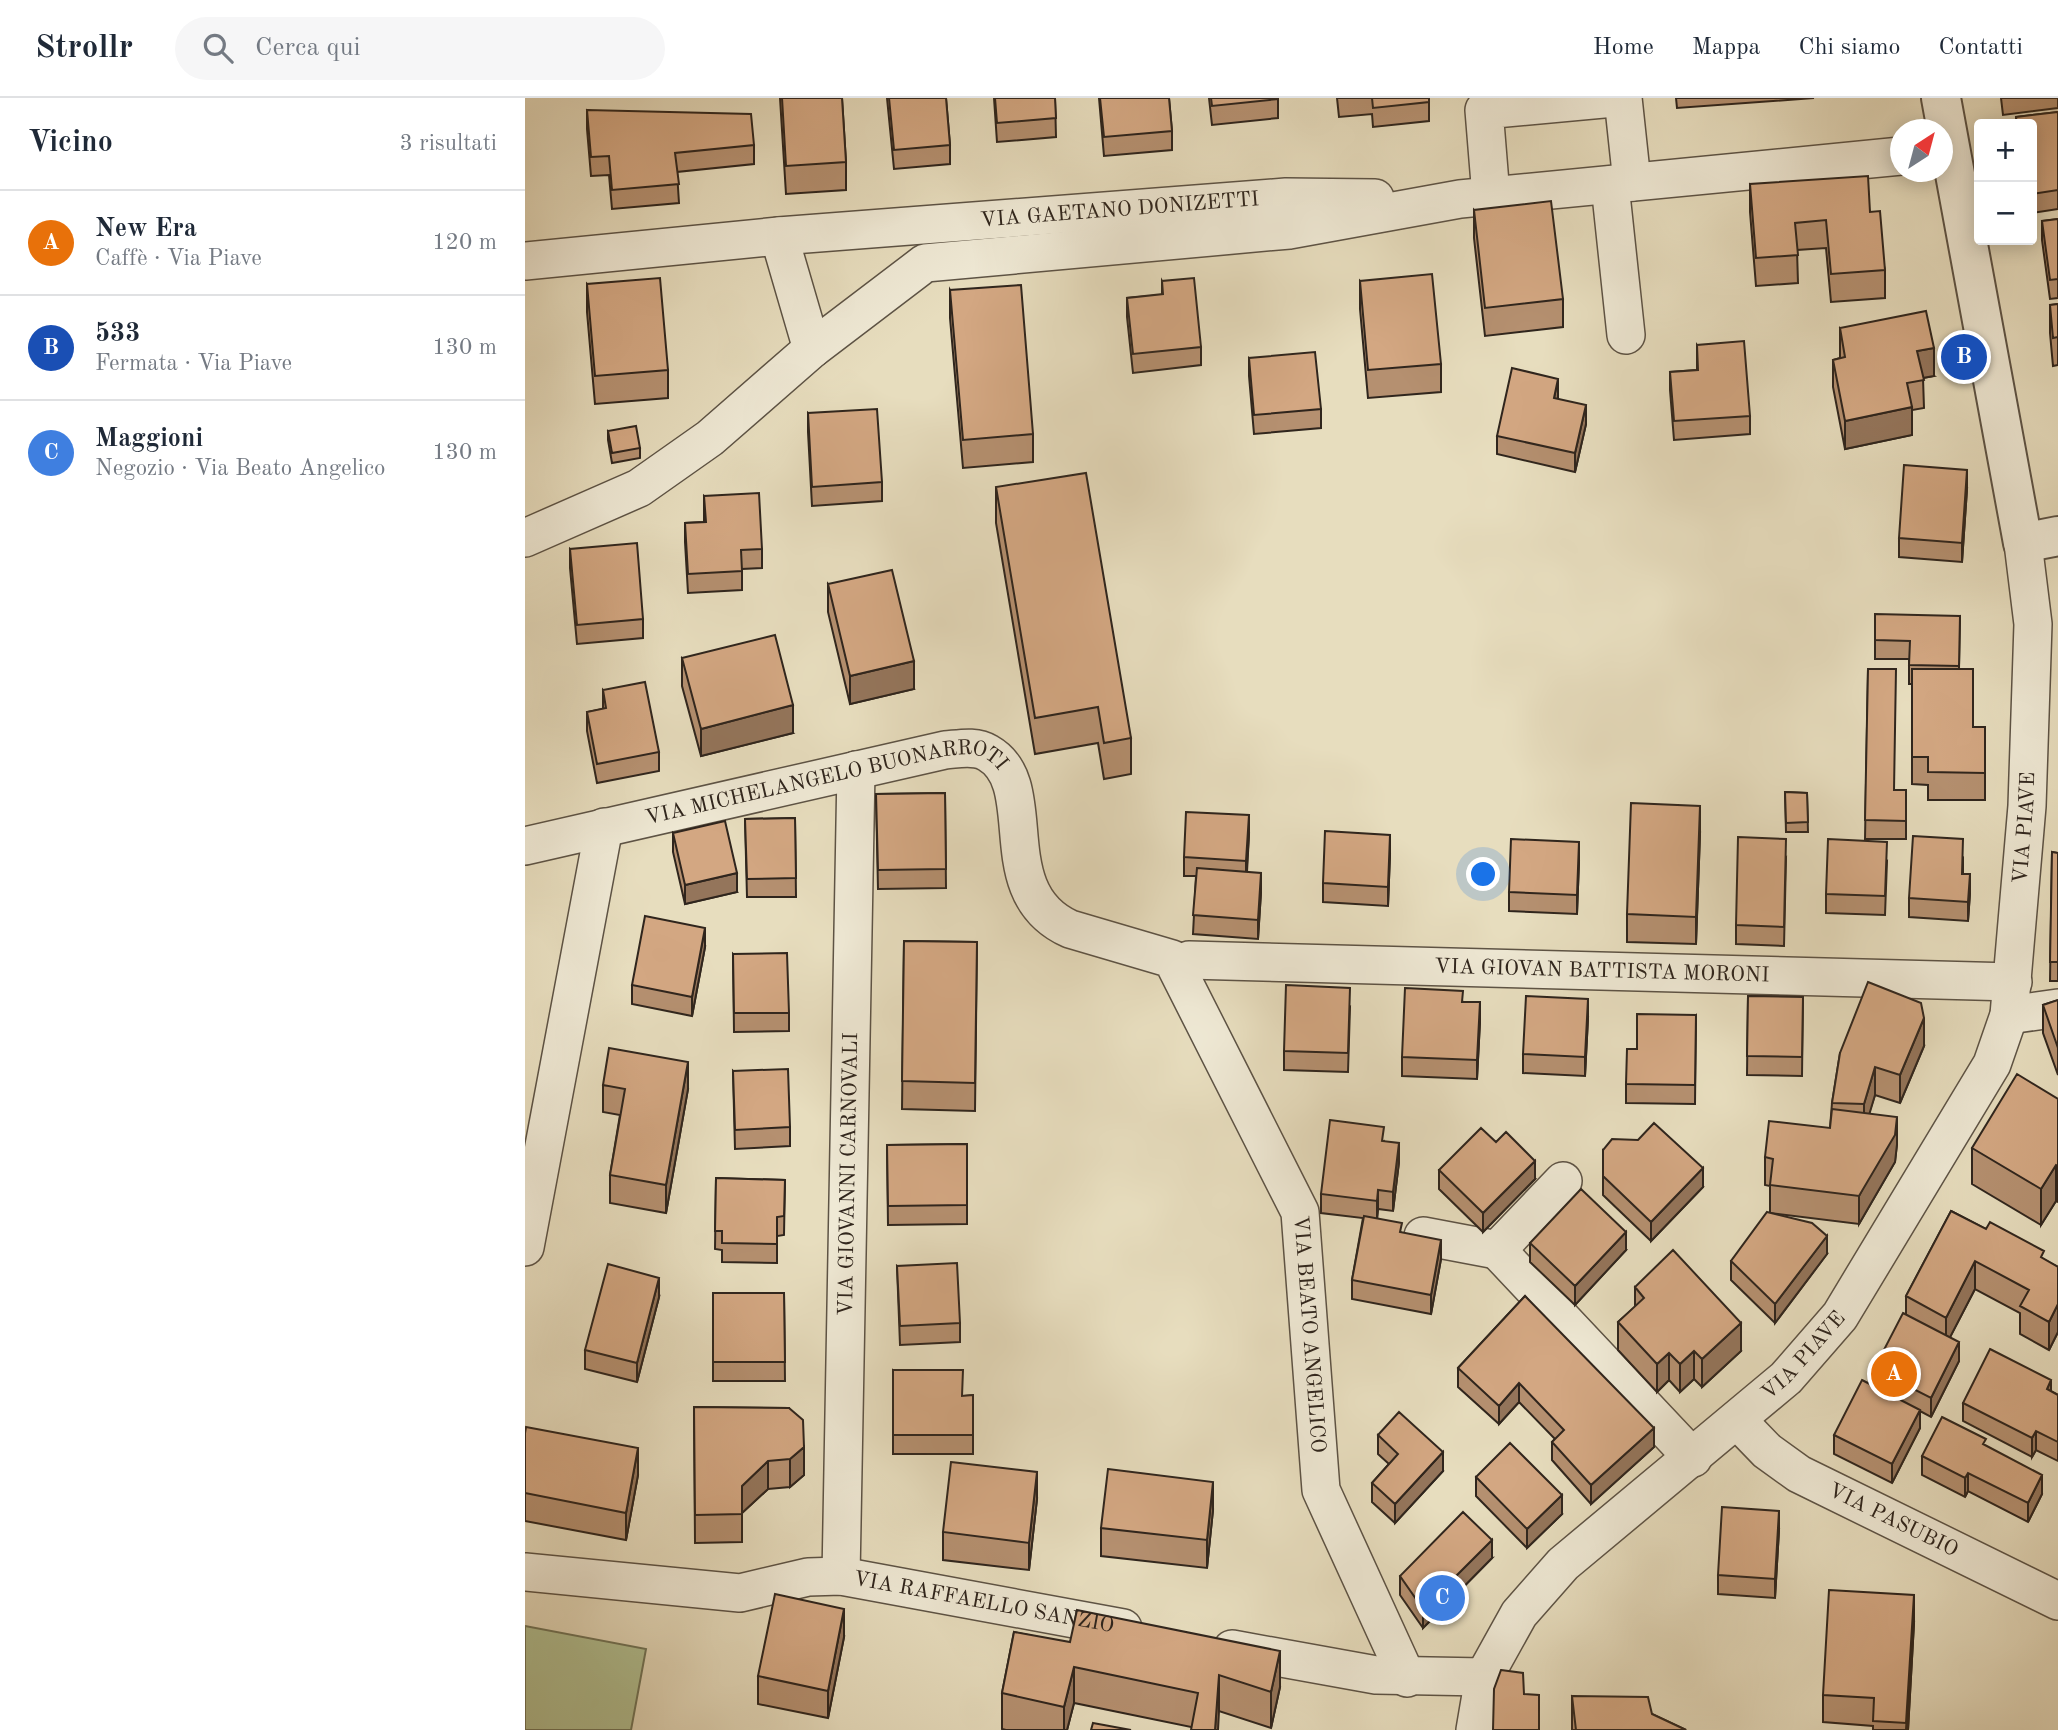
<!DOCTYPE html>
<html lang="it">
<head>
<meta charset="utf-8">
<style>
  body { margin:0; font-family:"Old Standard TT",serif; background:#f6f6f7; color:#1f2937 }
  .controls { position:absolute; right:21px; top:21px; display:grid; overflow:hidden; border-radius:7px; box-shadow:0 4px 18px #0003 }
  .controls button { width:63px; height:63px; display:grid; place-items:center; padding:0; border:0; border-bottom:2px solid #e0e1e3; background:#fff; color:#1f2937; font:35px sans-serif }
  .compass { position:absolute; left:1365px; top:21px; width:63px; height:63px; border-radius:50%; background:#fff; box-shadow:0 4px 18px #0003; rotate:36deg }
  .you { position:absolute; left:959px; top:777px; width:24px; height:24px; margin:-18px; border:5px solid #fff; border-radius:50%; background:#1a73e8; box-shadow:0 0 0 10px #1a73e833 }
  .badge { display:grid; place-items:center; width:46px; height:46px; border-radius:50%; background:#7c3aed; color:#fff; font-size:23px; font-weight:700 }
  .pin { position:absolute; translate:-50% -50%; border:4px solid #fff; box-shadow:0 2px 7px #0006 }
  .list { margin:0; padding:0; list-style:none }
  h2 { display:flex; justify-content:space-between; align-items:center; height:91px; margin:0; padding:0 28px; font-size:30px }
  h2 small { font-size:23px; font-weight:400; color:#747a83 }
  .list li { display:grid; grid-template-columns:46px 1fr auto; gap:21px; align-items:center; box-sizing:border-box; height:105px; padding:0 28px; border-top:2px solid #e0e1e3 }
  .list b { display:block; font-size:26px; white-space:nowrap }
  .list p { margin:0; font-size:23px; white-space:nowrap; color:#747a83 }
  .list em { font-size:23px; font-style:normal; color:#747a83 }
  .icon { flex:none; width:38px; height:38px; fill:none; stroke:currentColor; stroke-width:2; stroke-linecap:round; stroke-linejoin:round }
  .map { position:relative; flex:none; width:1533px; height:1632px; overflow:hidden }
  header { display:flex; align-items:center; gap:42px; box-sizing:border-box; height:98px; padding:0 35px; background:#fff; border-bottom:2px solid #e0e1e3 }
  header strong { font-size:33px }
  nav { display:flex; gap:38px; margin-inline-start:auto; font-size:24px }
  .search { width:490px; height:63px; background:#f6f6f7; display:flex; align-items:center; gap:18px; box-sizing:border-box; padding:0 24px; border-radius:38px; color:#747a83; font-size:26px }
  main { display:flex }
  aside { flex:1; background:#fff }
  .map>svg:first-child { display:block }
  .green { fill:#b2c294; stroke:#707458; stroke-width:2 }
  .lines { fill:none; stroke-linecap:round; stroke-linejoin:round }
  .minor-casing { stroke:#5d5345; stroke-width:40 }
  .tertiary-casing { stroke:#5d5345; stroke-width:42 }
  .minor { stroke:#efe9d5; stroke-width:37 }
  .tertiary { stroke:#efe9d5; stroke-width:38 }
  .wall { fill:#b59070; stroke:#2f251d; stroke-width:2 }
  .shaded-wall { fill:#94755b; stroke:#2f251d; stroke-width:2 }
  .building { fill:#d3a782; stroke:#2f251d; stroke-width:2 }
  .labels { text-anchor:middle; dominant-baseline:central; stroke-width:5; stroke-linejoin:round; paint-order:stroke }
  .street-label { font-size:21px; fill:#2f251d; stroke:#efe9d5 }
</style>
</head>
<body>
<header>
<strong>Strollr</strong>
<div class="search"><svg class="icon" aria-label="search" viewBox="0 0 24 24"><circle cx="10" cy="10" r="6"/><path d="M15 15l6 6"/></svg>Cerca qui</div>
<nav><a>Home</a><a>Mappa</a><a>Chi siamo</a><a>Contatti</a></nav>
</header>
<main>
<aside>
<h2>Vicino<small>3 risultati</small></h2>
<ul class="list">
<li><span class="badge" style="background:#e8710a">A</span><div><b>New Era</b><p>Caffè · Via Piave</p></div><em>120 m</em></li>
<li><span class="badge" style="background:#1a4fb4">B</span><div><b>533</b><p>Fermata · Via Piave</p></div><em>130 m</em></li>
<li><span class="badge" style="background:#3f7fe0">C</span><div><b>Maggioni</b><p>Negozio · Via Beato Angelico</p></div><em>130 m</em></li>
</ul>
</aside>
<div class="map">
<svg width="1533" height="1632" viewBox="0 0 1533 1632">
  <rect width="100%" height="100%" fill="#e7ddbe"/>
  <filter id="stains"><feTurbulence type="fractalNoise" baseFrequency=".00286" numOctaves="4"/><feColorMatrix values="0 0 0 0 .2 0 0 0 0 .09 0 0 0 0 .02 0 0 0 .5 -.17"/></filter>
  <radialGradient id="worn" r=".72"><stop offset=".6" stop-color="#630" stop-opacity="0"/><stop offset="1" stop-color="#630" stop-opacity=".3"/></radialGradient>
  <!-- green -->
  <path class="green" d="M0 1528 121 1551 106 1632H0Z"/>
  <g class="lines">
    <!-- minor casing -->
    <g class="minor-casing">
      <g id="minor">
        <path d="M1098 0 1107 84"/>
        <path d="M1085 87 1101 237"/>
        <path d="M966 98 959 12 1089 0"/>
        <path d="M254 138 287 251"/>
        <path id="s1" d="M0 163 254 138 761 99 850 100"/>
        <path d="M0 440 114 390 185 340 287 251 400 165 764 132 935 101 1376 58"/>
        <path id="s2" d="M0 748 420 652C434 651 450 647 463 655 519 687 463 794 545 831L647 861 775 1114 796 1392 882 1580"/>
        <path id="s3" d="M664 862 1488 884"/>
        <path d="M1484 917 1533 910"/>
        <path d="M898 1138 972 1152 1038 1083"/>
        <path d="M0 1149 79 729"/>
        <path d="M972 1152 1168 1360"/>
        <path id="s4" d="M1213 1323 1242 1353 1274 1376 1533 1503"/>
        <path id="s5" d="M0 1474 215 1495 283 1479 316 1478 598 1530"/>
        <path id="s6" d="M316 1478 331 672"/>
        <path d="M707 1551 851 1577 959 1579"/>
        <path id="s7" d="M950 1632 959 1579 994 1516 1038 1466 1261 1280 1315 1218 1467 966 1484 917 1502 708 1508 526 1498 445"/>
      </g>
    </g>
    <!-- tertiary casing -->
    <g class="tertiary-casing">
      <path id="tertiary" d="M1416 0 1498 445 1533 438"/>
    </g>
    <!-- minor -->
    <use href="#minor" class="minor"/>
    <!-- tertiary -->
    <use href="#tertiary" class="tertiary"/>
  </g>
  <!-- wall -->
  <path class="wall" d="M255 0H317L321 64V92L261 96Z
    M362 0H421L425 47V66L369 71Z
    M469 0H530L531 39 472 44Z
    M574 0H644L647 33V52L579 58Z
    M684 0H753V20L687 27Z
    M812 0H904V23L848 29 847 16 814 19Z
    M1151 0H1289L1152 10Z
    M1476 0H1533V10L1478 17Z
    M62 12 229 47V66L152 74 154 105 87 111 84 77 66 78 62 31Z
    M1533 14V111L1507 115V26H1491V19Z
    M1225 86 1345 114 1360 172V200L1306 204 1301 150 1272 152 1273 185 1231 188 1225 114Z
    M949 112 1038 201V229L960 238 949 140Z
    M1533 121V200L1525 201 1517 142V123Z
    M637 183 676 249V267L608 275 602 219V200L637 197Z
    M835 183 916 266V294L843 300 835 211Z
    M62 186 143 272V300L70 306 62 214Z
    M425 192 508 336V364L438 370 425 220Z
    M1533 206V267L1528 268 1525 235V207Z
    M1315 230 1409 278 1398 280 1399 310 1387 312V337L1320 351 1308 289V262L1315 260Z
    M1172 247 1225 318V336L1149 342 1145 292V274L1172 272Z
    M724 260 796 311V330L729 336 724 278Z
    M1033 301 1061 326 1050 374 972 356V338Z
    M283 315 357 384V403L287 408 283 334Z
    M83 333 115 350V360L87 365 83 342Z
    M471 389 606 640V676L579 681 573 645 510 656 471 425Z
    M1442 391 1437 464 1374 459V440Z
    M179 398 237 451V470L217 471V492L163 495 160 444V425L179 424Z
    M45 451 118 521V540L52 546 45 470Z
    M303 486 389 591 325 606 303 514Z
    M1435 518 1434 571 1448 629H1460V702H1403V687L1387 686V586H1384V561H1350V542Z
    M157 560 268 635 176 658 157 588Z
    M1343 571 1369 692H1381V741H1340Z
    M78 592 134 654V673L72 685 62 633V614L78 611Z
    M1260 694 1282 695 1283 734H1261Z
    M420 695 421 790 353 791 351 696Z
    M270 720 271 799H222L220 721Z
    M148 735 212 794 160 806 148 754Z
    M724 736 722 774 736 794 733 841 668 836 671 778H659V759Z
    M1175 736 1171 846 1102 844V816Z
    M1527 754 1533 755V883H1525Z
    M865 756 863 808 798 804V785Z
    M1261 760 1259 848 1211 846V827Z
    M1438 760V776L1445 795 1443 823 1384 819V800Z
    M1054 763 1052 816 984 813V794Z
    M1362 763 1360 817 1301 815V796Z
    M379 843 452 844 450 1013 377 1011Z
    M180 849 167 918 107 906V887Z
    M208 856 264 915V933L209 934Z
    M1223 898 1278 899 1277 978 1222 977Z
    M1533 902V977L1518 935V907Z
    M938 904 955 923 952 981 877 978V959Z
    M825 909 823 974 759 972V953Z
    M1171 917 1170 1006 1101 1005V986L1112 951Z
    M1063 920 1060 978 998 975V956Z
    M1399 948 1375 1005 1350 997 1344 1015 1372 1046 1370 1064 1334 1126 1245 1115V1088L1240 1087V1059L1305 1030 1307 1005 1315 955Z
    M208 973 265 1029V1048L210 1051Z
    M78 987 163 991 141 1115 85 1105V1077L95 1017 78 1014Z
    M1533 1001V1104L1531 1103 1516 1127 1447 1086V1050Z
    M859 1043 874 1064 868 1113 853 1111 852 1120 877 1135 916 1161 906 1216 827 1201V1182L838 1120 796 1115V1096Z
    M442 1046V1126L363 1127 362 1047Z
    M1078 1052 1178 1089 1126 1143 1078 1097Z
    M914 1072 1010 1081 958 1134 914 1091Z
    M191 1080 260 1082 259 1137 252 1138V1165L197 1164V1152L190 1151Z
    M1426 1113 1533 1169V1234L1524 1252 1495 1236V1215L1450 1191 1425 1239 1434 1263 1406 1319 1395 1313V1330L1367 1385 1309 1356V1337L1349 1288V1271L1381 1217V1198Z
    M1005 1145 1101 1152 1050 1207 1005 1164Z
    M1302 1156 1250 1225 1206 1182V1163Z
    M372 1168 435 1225V1244L375 1247Z
    M1110 1189 1216 1253 1177 1289 1169 1281 1155 1294 1144 1282 1132 1294 1093 1252V1224L1110 1209Z
    M188 1195H259L260 1283H188Z
    M1000 1198 1129 1349 1066 1406 1027 1362V1344L1030 1341 994 1304 974 1326 933 1289V1270Z
    M134 1199 112 1284 60 1271V1252Z
    M368 1272 438 1298 448 1297V1356H368Z
    M1526 1293 1533 1297V1363L1511 1352 1507 1359 1438 1323V1305Z
    M169 1309 264 1310 279 1377 265 1389 243 1391 217 1415V1444L170 1445Z
    M0 1335 113 1377 101 1442 0 1423Z
    M853 1337 918 1373 870 1425 847 1404V1385L864 1366 853 1356Z
    M1461 1348 1517 1396 1503 1424 1443 1393 1440 1399 1397 1377V1358Z
    M951 1379 1037 1416 1002 1450 951 1398Z
    M512 1401 504 1472 418 1462V1434Z
    M688 1412 682 1470 576 1458V1430Z
    M1254 1432 1250 1500 1193 1496V1477Z
    M967 1460 898 1530 875 1497V1478Z
    M1389 1525 1383 1632H1348V1628L1298 1624V1597Z
    M489 1534 755 1589 746 1630 694 1613 666 1629 549 1605 542 1632H481L477 1631V1595Z
    M319 1539 303 1620 233 1606V1578Z
    M1047 1598 1127 1616 1161 1632H1047Z"/>
  <!-- shaded-wall -->
  <path class="shaded-wall" d="M1409 250V278L1392 281V253Z
    M1033 281V300L1029 319V300Z
    M1061 307V326L1050 374V355Z
    M1387 309V337L1320 351V323Z
    M1442 372V391L1437 464V445Z
    M389 563V591L325 606V578Z
    M268 607V635L176 658V631Z
    M1175 708V736L1171 846V819Z
    M724 717V736L721 782V763Z
    M865 737V756L863 808V789Z
    M1054 744V763L1052 816V797Z
    M212 775V794L160 806V787Z
    M736 775V794L733 841V822Z
    M1445 776V795L1443 823V804Z
    M180 830V849L167 918V899Z
    M1063 901V920L1060 978V959Z
    M955 904V923L952 981V962Z
    M1399 920V948L1375 1005V977Z
    M163 964V991L141 1115V1087Z
    M1350 969V997L1339 1034V1006Z
    M1372 1019V1046L1370 1064 1334 1126V1098Z
    M874 1045V1064L868 1113V1094Z
    M1010 1063V1081L958 1134V1115Z
    M1531 1067V1103L1516 1127V1091Z
    M1178 1070V1089L1126 1143V1124Z
    M853 1092V1111L852 1122V1103Z
    M1101 1134V1152L1050 1207V1188Z
    M1302 1138V1156L1250 1225V1206Z
    M916 1142V1161L906 1216V1197Z
    M1450 1163V1191L1421 1247V1220Z
    M134 1180V1199L112 1284V1265Z
    M1533 1206V1234L1524 1252V1224Z
    M1216 1225V1253L1177 1289V1261Z
    M1434 1244V1263L1406 1319V1300Z
    M1169 1253V1281L1155 1294V1266Z
    M1144 1255V1282L1132 1294V1266Z
    M1526 1282V1301L1522 1291Z
    M994 1285V1304L974 1326V1308Z
    M1395 1312V1330L1367 1385V1366Z
    M1129 1330V1349L1066 1406V1387Z
    M1511 1333V1352L1507 1359V1340Z
    M279 1349V1377L265 1389V1361Z
    M113 1350V1377L101 1442V1415Z
    M918 1354V1373L870 1425V1406Z
    M243 1363V1391L217 1415V1388Z
    M512 1374V1401L504 1472V1445Z
    M1443 1375V1393L1440 1399V1380Z
    M1517 1377V1396L1503 1424V1405Z
    M688 1384V1412L682 1470V1442Z
    M1037 1397V1416L1002 1450V1431Z
    M1254 1413V1432L1250 1500V1481Z
    M967 1442V1460L898 1530V1511Z
    M1389 1497V1525L1383 1632H1381Z
    M319 1511V1539L303 1620V1593Z
    M755 1553V1589L746 1630V1594Z
    M549 1569V1605L542 1632H539V1609Z
    M694 1577V1613L693 1632H690Z"/>
  <!-- building -->
  <path class="building" d="M257 0H317L321 64 261 68Z
    M364 0H421L425 47 369 52Z
    M470 0H530L531 20 472 25Z
    M575 0H644L647 33 579 39Z
    M686 0H753V1L687 8Z
    M847 0H904V4L848 10Z
    M62 12 226 16 229 47 150 55 154 86 87 92 84 58 66 59Z
    M1533 14V92L1507 96V26H1492L1491 19Z
    M1343 78 1345 114 1355 113 1360 172 1306 176 1301 122 1270 125 1273 157 1231 160 1225 86Z
    M1026 103 1038 201 960 210 949 112Z
    M1533 121V181L1525 182 1517 123Z
    M907 176 916 266 843 272 835 183Z
    M135 180 143 272 70 278 62 186Z
    M669 180 676 249 608 256 602 200 638 196 637 183Z
    M496 187 508 336 438 342 425 192Z
    M1533 206V239L1528 240 1525 207Z
    M1401 213 1409 250 1392 253 1399 282 1382 285 1387 309 1320 323 1308 262 1320 259 1315 230Z
    M1219 243 1225 318 1149 323 1145 274 1173 272 1172 247Z
    M790 254 796 311 729 317 724 260Z
    M987 270 1033 281 1029 300 1061 307 1050 355 972 338Z
    M352 311 357 384 287 389 283 315Z
    M111 328 115 350 87 355 83 333Z
    M1379 367 1442 372 1437 445 1374 440Z
    M561 375 606 640 579 645 573 609 510 620 471 389Z
    M234 395 237 451 216 452 217 473 163 476 160 425 181 424 179 398Z
    M112 445 118 521 52 527 45 451Z
    M367 472 389 563 325 578 303 486Z
    M1350 516 1435 518 1434 568 1384 567 1385 543 1350 542Z
    M250 537 268 607 176 631 157 560Z
    M1343 571H1371L1369 692H1381V723L1340 722Z
    M1387 571H1448V629H1460V675L1403 674V659H1387Z
    M120 584 134 654 72 666 62 614 81 610 78 592Z
    M1260 694 1282 695 1283 724 1261 725Z
    M420 695 421 771 353 772 351 696Z
    M1106 705 1175 708 1171 819 1102 816Z
    M661 714 724 717 721 763 659 759Z
    M270 720 271 780 222 781 220 721Z
    M200 723 212 775 160 787 148 735Z
    M800 733 865 737 863 789 798 785Z
    M1388 738 1438 741 1437 776H1445L1443 804 1384 800Z
    M1213 739 1261 741 1259 829 1211 827Z
    M986 741 1054 744 1052 797 984 794Z
    M1303 741 1362 744 1360 798 1301 796Z
    M1527 754 1533 755V864H1525Z
    M672 770 736 775 733 822 668 817Z
    M120 818 180 830 167 899 107 887Z
    M379 843 452 844 450 985 377 983Z
    M262 855 264 915H209L208 856Z
    M1343 884 1396 905 1399 920 1375 977 1350 969 1339 1006 1307 1005 1315 955Z
    M761 887 825 890 823 955 759 953Z
    M880 890 938 893 937 904H955L952 962 877 959Z
    M1001 898 1063 901 1060 959 998 956Z
    M1223 898 1278 899 1277 959 1222 958Z
    M1533 902V950L1518 907Z
    M1112 916 1171 917 1170 987 1101 986 1102 951H1112Z
    M84 950 163 964 141 1087 85 1077 100 991 78 987Z
    M263 971 265 1029 210 1032 208 973Z
    M1492 976 1533 1001V1068L1531 1067 1516 1091 1447 1050Z
    M1307 1011 1372 1019 1370 1037 1334 1098 1245 1087 1248 1061 1240 1059 1244 1023 1305 1030Z
    M805 1022 859 1029 857 1043 874 1045 868 1094 853 1092 852 1103 796 1096Z
    M1129 1025 1178 1070 1126 1124 1078 1078V1052L1087 1041 1113 1042Z
    M956 1030 971 1044 981 1034 1010 1063 958 1115 914 1072Z
    M442 1046V1107L363 1108 362 1047Z
    M191 1080 260 1082 259 1118 252 1119V1146L197 1145V1133H190Z
    M1056 1091 1101 1134 1050 1188 1005 1145Z
    M1426 1113 1461 1131 1465 1124 1519 1153 1516 1159 1533 1169V1206L1524 1224 1495 1208 1504 1192 1450 1163 1421 1220 1381 1198Z
    M1242 1114 1287 1125 1302 1138 1250 1206 1206 1163Z
    M839 1118 877 1125 875 1134 916 1142 906 1197 827 1182Z
    M1148 1152 1216 1225 1177 1261 1169 1253 1155 1266 1144 1255 1132 1266 1093 1224 1119 1200 1110 1189Z
    M432 1165 435 1225 375 1228 372 1168Z
    M83 1166 134 1180 112 1265 60 1252Z
    M188 1195H259L260 1264H188Z
    M1000 1198 1129 1330 1066 1387 1027 1344 1039 1332 994 1285 974 1308 933 1270Z
    M1378 1215 1434 1244 1406 1300 1349 1271Z
    M1465 1251 1526 1282 1522 1291 1533 1297V1344L1511 1333 1507 1340 1438 1305Z
    M368 1272H438L437 1298 448 1297V1337H368Z
    M1337 1282 1395 1312 1367 1366 1309 1337Z
    M169 1309 264 1310 278 1322 279 1349 265 1361 243 1363 217 1388V1416L170 1417Z
    M874 1314 918 1354 870 1406 847 1385 873 1356 853 1337Z
    M1417 1319 1461 1341 1458 1346 1517 1377 1503 1405 1443 1375 1440 1380 1397 1358Z
    M1 1329 113 1350 101 1415 0 1395V1335Z
    M985 1345 1037 1397 1002 1431 951 1379Z
    M426 1364 512 1374 504 1445 418 1434Z
    M583 1371 688 1384 682 1442 576 1430Z
    M1197 1409 1254 1413 1250 1481 1193 1477Z
    M938 1414 967 1442 898 1511 875 1478Z
    M1304 1492 1389 1497 1381 1625 1348 1623 1349 1600 1298 1597Z
    M250 1496 319 1511 303 1593 233 1578Z
    M552 1512 755 1553 746 1594 694 1577 690 1632H666L673 1595 549 1569 539 1609 477 1595 489 1534 545 1544Z
    M976 1572 998 1575 999 1596 1014 1597V1632H968L969 1591Z
    M1047 1598 1123 1599 1127 1616 1161 1632H1051Z
    M568 1625 606 1632H566Z"/>
  <g class="labels">
    <!-- street labels -->
    <g class="street-label">
      <text stroke="none"><textPath href="#s1" startOffset="597">VIA GAETANO DONIZETTI</textPath></text>
      <text stroke="none"><textPath href="#s2" startOffset="310">VIA MICHELANGELO BUONARROTI</textPath></text>
      <text stroke="none"><textPath href="#s7" startOffset="1099">VIA PIAVE</textPath></text>
      <text stroke="none"><textPath href="#s3" startOffset="413">VIA GIOVAN BATTISTA MORONI</textPath></text>
      <text stroke="none"><textPath href="#s6" startOffset="402">VIA GIOVANNI CARNOVALI</textPath></text>
      <text stroke="none"><textPath href="#s2" startOffset="1192">VIA BEATO ANGELICO</textPath></text>
      <text stroke="none"><textPath href="#s7" startOffset="511">VIA PIAVE</textPath></text>
      <text stroke="none"><textPath href="#s4" startOffset="186">VIA PASUBIO</textPath></text>
      <text stroke="none"><textPath href="#s5" startOffset="464">VIA RAFFAELLO SANZIO</textPath></text>
    </g>
  </g>
  <rect width="100%" height="100%" filter="url(#stains)"/>
  <rect width="100%" height="100%" fill="url(#worn)"/>
</svg>
<div class="controls">
<button>+</button>
<button>−</button>
</div>
<svg class="compass" viewBox="-18 -18 36 36"><path d="M0-13l5 13h-10z" fill="#e53935"/><path d="M0 13l5-13h-10z" fill="#747a83"/></svg>
<div class="you"></div>
<div class="pin badge" style="left:1369px;top:1276px;background:#e8710a">A</div>
<div class="pin badge" style="left:1439px;top:259px;background:#1a4fb4">B</div>
<div class="pin badge" style="left:917px;top:1500px;background:#3f7fe0">C</div>
</div>
</main>
</body>
</html>
